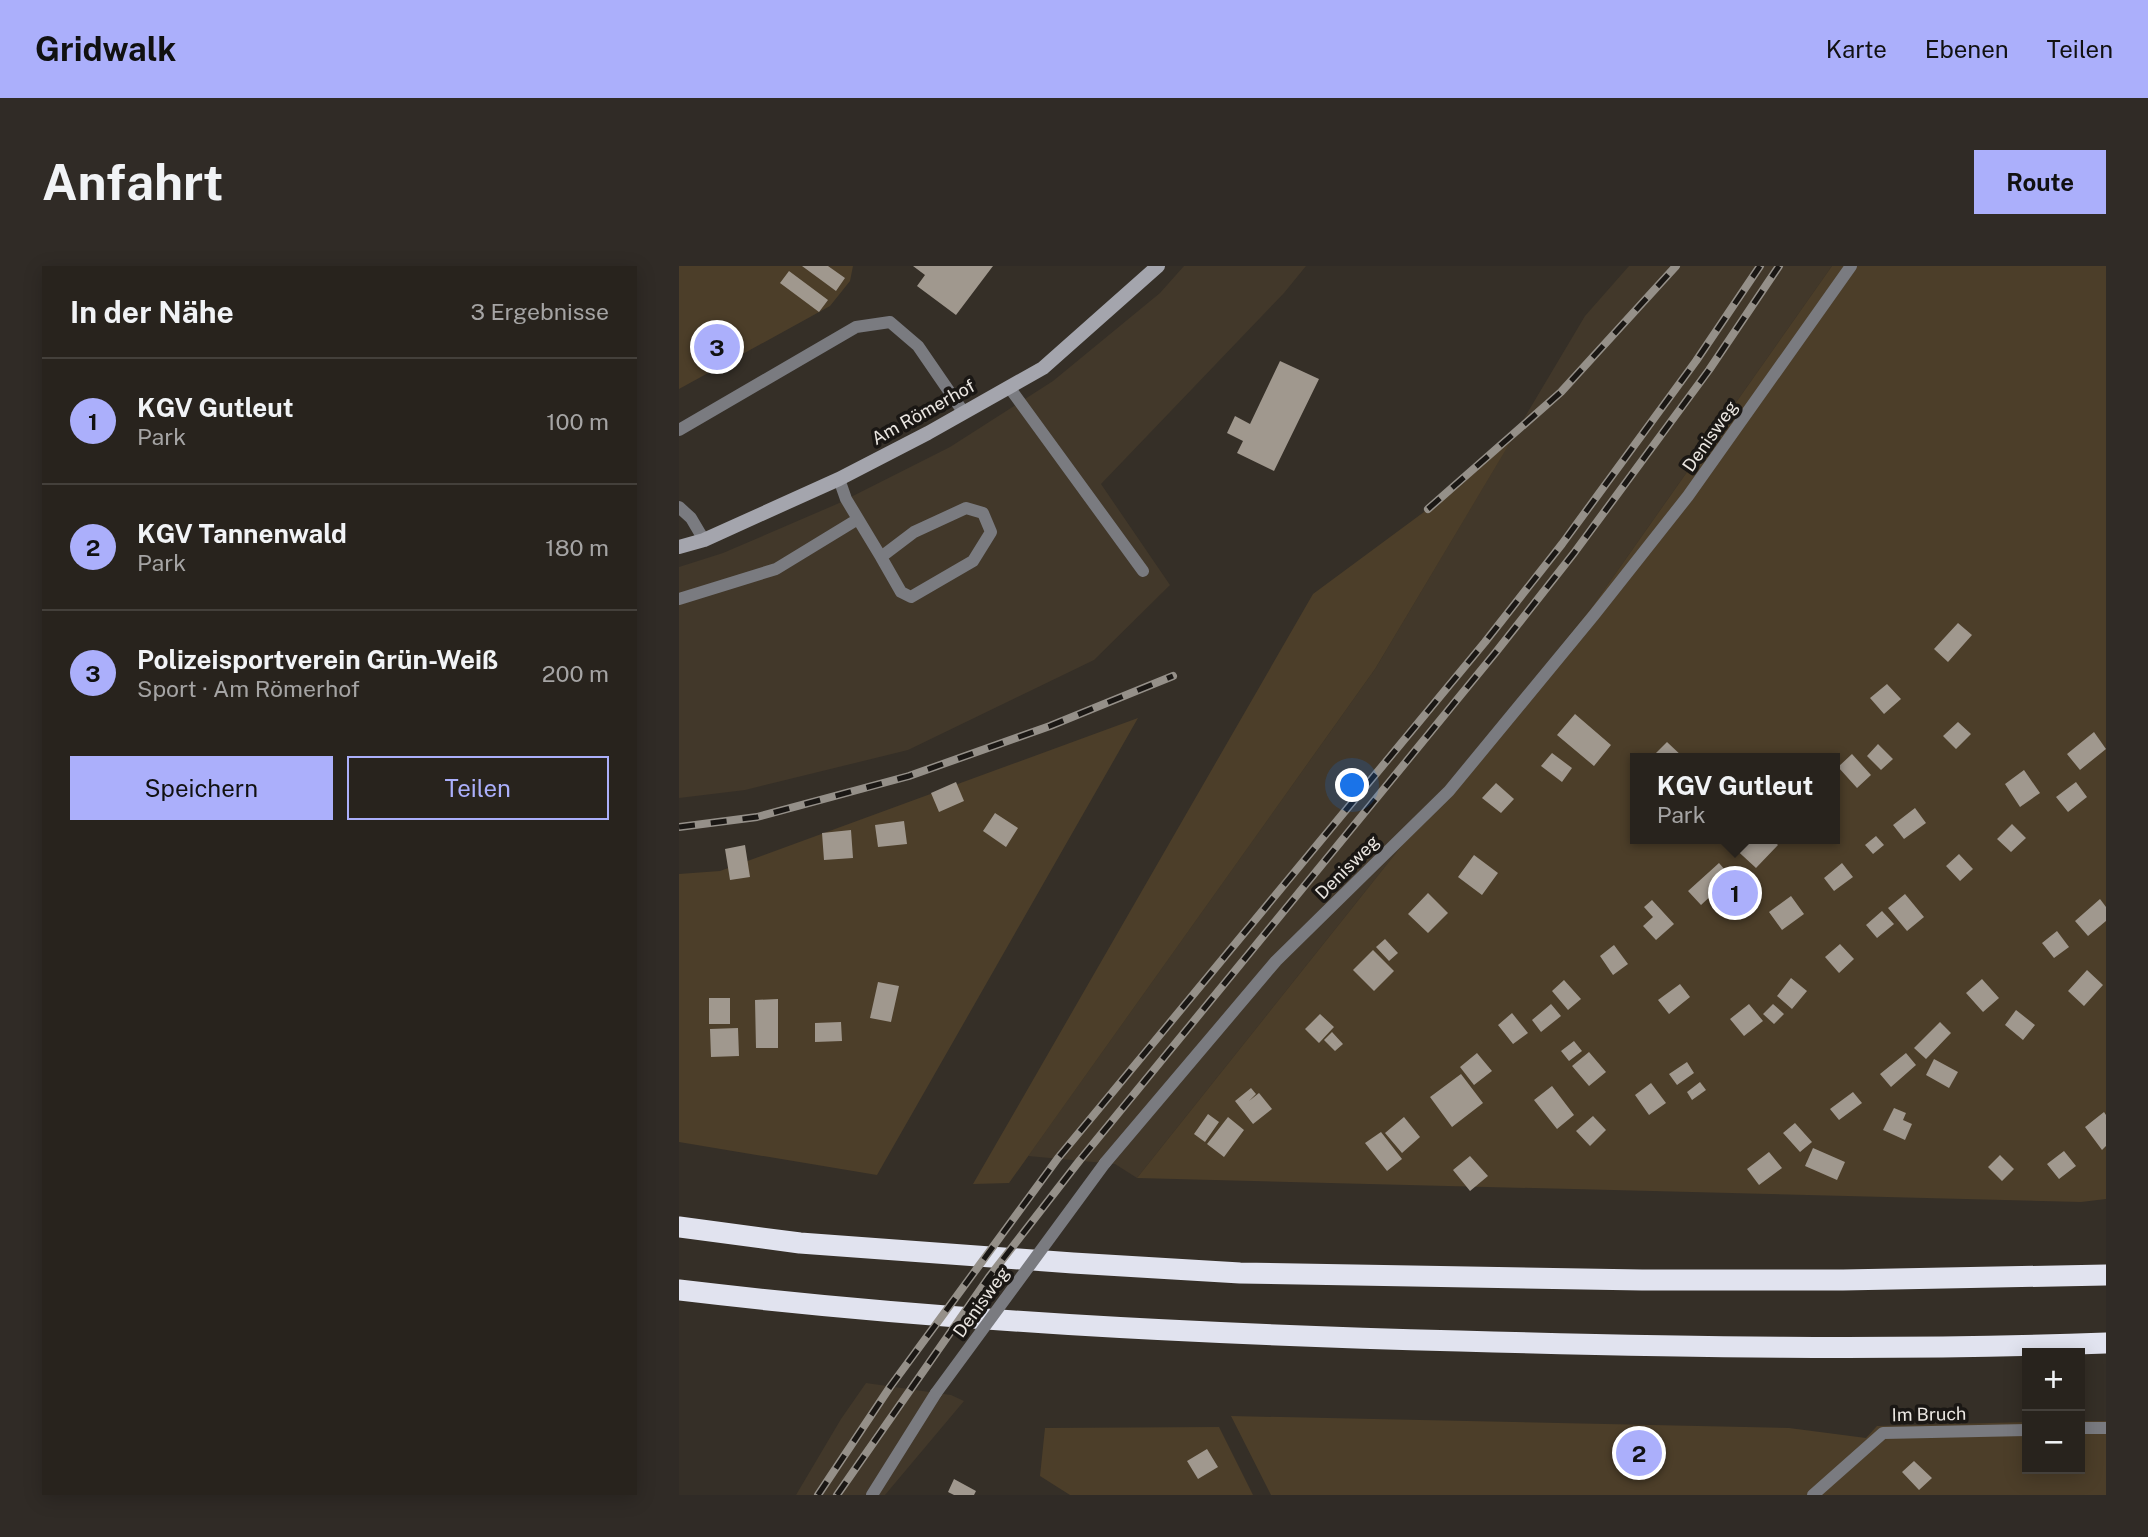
<!DOCTYPE html>
<html lang="de">
<head>
<meta charset="utf-8">
<style>
  body { margin:0; font-family:"Public Sans",sans-serif; background:#302b26; color:#f1f3f6 }
  .controls { position:absolute; right:21px; bottom:21px; display:grid; overflow:hidden; border-radius:0px; box-shadow:0 4px 18px #0003 }
  .controls button { width:63px; height:63px; display:grid; place-items:center; padding:0; border:0; border-bottom:2px solid #44403b; background:#28231d; color:#f1f3f6; font:35px sans-serif }
  .you { position:absolute; left:674px; top:520px; width:24px; height:24px; margin:-18px; border:5px solid #fff; border-radius:50%; background:#1a73e8; box-shadow:0 0 0 10px #1a73e833 }
  .badge { display:grid; place-items:center; width:46px; height:46px; border-radius:50%; background:#abaffb; color:#111; font-size:23px; font-weight:700 }
  .pin { position:absolute; translate:-50% -50%; border:4px solid #fff; box-shadow:0 2px 7px #0006 }
  .popup { position:absolute; left:951px; top:487px; width:210px; height:91px; box-sizing:border-box; display:grid; place-content:center; border-radius:0px; background:#28231d; filter:drop-shadow(0 2px 5px #0005); font-size:23px; white-space:nowrap; color:#a5a4a4 }
  .popup b { font-size:26px; color:#f1f3f6 }
  .popup::after { content:''; position:absolute; left:50%; top:100%; margin-left:-14px; border:14px solid transparent; border-top-color:#28231d }
  .list { margin:0; padding:0; list-style:none }
  h2 { display:flex; justify-content:space-between; align-items:center; height:91px; margin:0; padding:0 28px; font-size:30px }
  h2 small { font-size:23px; font-weight:400; color:#a5a4a4 }
  .list li { display:grid; grid-template-columns:46px 1fr auto; gap:21px; align-items:center; box-sizing:border-box; height:126px; padding:0 28px; border-top:2px solid #44403b }
  .list b { display:block; font-size:26px; white-space:nowrap }
  .list p { margin:0; font-size:23px; white-space:nowrap; color:#a5a4a4 }
  .list em { font-size:23px; font-style:normal; color:#a5a4a4 }
  .actions { display:flex; gap:14px; padding:21px 28px }
  .actions a { flex:1; padding:16px 0; border:2px solid #abaffb; border-radius:0px; text-align:center; font-size:24px; color:#abaffb }
  .actions .main { background:#abaffb; color:#111 }
  .map { position:relative; flex:none; width:1427px; height:1229px; overflow:hidden; border-radius:0px }
  header { display:flex; align-items:center; gap:42px; box-sizing:border-box; height:98px; padding:0 35px; background:#abaffb; color:#111 }
  header strong { font-size:33px }
  nav { display:flex; gap:38px; margin-inline-start:auto; font-size:24px }
  .intro { display:flex; align-items:center; justify-content:space-between; box-sizing:border-box; height:168px; padding:0 42px }
  h1 { margin:0; font-size:49px }
  .button { padding:18px 32px; border-radius:0px; background:#abaffb; color:#111; font-size:24px; font-weight:700 }
  main { display:flex; gap:42px; padding:0 42px }
  aside { flex:1; background:#28231d; border-radius:0px; box-shadow:0 4px 18px #0003 }
  .map>svg:first-child { display:block }
  .built { fill:#42382a }
  .green { fill:#4c3e29; fill-rule:evenodd }
  .building { fill:#a0988e }
  .lines { fill:none; stroke-linecap:round; stroke-linejoin:round }
  .lane { stroke:#7a7b80; stroke-width:12 }
  .secondary { stroke:#a4a5ad; stroke-width:14 }
  .highway { stroke:#e1e3ef; stroke-width:21 }
  .rail-casing { stroke:#959089; stroke-width:8 }
  .rail { stroke:#1a1714; stroke-width:5; stroke-dasharray:16; stroke-linecap:butt }
  .lane-bridge { stroke:#7a7b80; stroke-width:12 }
  .labels { text-anchor:middle; dominant-baseline:central; stroke-width:7; stroke-linejoin:round; paint-order:stroke }
  .street-label { font-size:18px; fill:#eae6e1; stroke:#1a1714 }
</style>
</head>
<body>
<header>
<strong>Gridwalk</strong>
<nav><a>Karte</a><a>Ebenen</a><a>Teilen</a></nav>
</header>
<div class="intro"><h1>Anfahrt</h1><a class="button">Route</a></div>
<main>
<aside>
<h2>In der Nähe<small>3 Ergebnisse</small></h2>
<ul class="list">
<li><span class="badge">1</span><div><b>KGV Gutleut</b><p>Park</p></div><em>100 m</em></li>
<li><span class="badge">2</span><div><b>KGV Tannenwald</b><p>Park</p></div><em>180 m</em></li>
<li><span class="badge">3</span><div><b>Polizeisportverein Grün-Weiß</b><p>Sport · Am Römerhof</p></div><em>200 m</em></li>
</ul>
<div class="actions"><a class="main">Speichern</a><a>Teilen</a></div>
</aside>
<div class="map">
<svg width="1427" height="1229" viewBox="0 0 1427 1229">
  <rect width="100%" height="100%" fill="#352f27"/>
  <!-- built -->
  <path class="built" d="M505 0H627L605 27 422 218 491 319 415 394 229 484 66 524 0 532V301L44 287 158 238 271 181 374 115 481 27Z
    M950 0H1153L913 341 458 912 436 898 349 890 696 403 906 50Z
    M187 1117 272 1129 285 1135 206 1229H117L162 1153Z"/>
  <!-- green -->
  <path class="green" d="M0 0H174L171 15 151 40 0 123Z
    M1153 0H1427V933L1402 936 458 912 913 341ZM956 492H1156V573H956Z
    M838 165 696 403 330 917 294 918 634 328 749 243Z
    M459 452 198 909 0 876V608L41 605Z
    M552 1150 1110 1162 1187 1172 1198 1160 1348 1156V1203H1401V1155H1427V1229H592Z
    M540 1161 574 1229H391L361 1210 366 1162Z"/>
  <!-- building -->
  <path class="building" d="M123 0H149L166 12 157 25Z
    M234 0H314L277 49 238 20 246 9Z
    M110 5 149 34 140 46 101 17Z
    M601 95 640 113 595 205 558 187 564 175 548 167 556 150 571 158Z
    M1279 357 1293 369 1269 396 1255 383Z
    M1208 418 1222 433 1205 448 1191 432Z
    M896 448 932 479 915 500 878 469Z
    M1279 456 1292 468 1277 483 1264 470Z
    M1415 466 1427 483 1401 504 1388 488Z
    M988 476 1005 492H972Z
    M1199 478 1214 493 1202 504 1188 490Z
    M873 487 893 502 883 516 862 500Z
    M1173 488 1192 509 1178 522 1159 501Z
    M1345 504 1361 527 1341 541 1326 518Z
    M277 516 285 535 260 546 252 527Z
    M1397 516 1408 531 1389 546 1377 531Z
    M817 517 835 533 822 547 803 532Z
    M1236 542 1247 557 1225 573 1214 559Z
    M316 547 339 562 327 581 304 565Z
    M225 555 228 578 199 581 196 559Z
    M1333 558 1347 572 1332 586 1318 573Z
    M172 564 174 592 145 594 143 567Z
    M1197 570 1205 579 1194 588 1186 579Z
    M1056 573H1093L1099 579 1077 602 1051 578Z
    M66 579 71 611 51 614 46 583Z
    M1280 588 1294 603 1281 615 1267 600Z
    M795 589 819 607 803 629 779 611Z
    M1040 597 1052 611 1022 639 1009 625Z
    M1163 597 1174 611 1155 625 1145 612Z
    M749 627 769 647 749 667 729 648Z
    M1226 628 1245 651 1228 665 1209 642Z
    M1112 630 1125 648 1103 664 1090 646Z
    M1421 633 1427 641V655L1409 670 1396 655Z
    M973 634 995 658 977 674 964 660 974 651 965 641Z
    M1203 645 1215 658 1198 672 1187 659Z
    M1378 665 1390 681 1375 692 1363 677Z
    M706 673 719 687 710 695 697 681Z
    M1161 678 1175 693 1160 707 1146 691Z
    M935 679 949 698 934 709 921 690Z
    M694 684 715 705 695 725 674 704Z
    M1408 704 1424 719 1405 740 1389 725Z
    M1112 712 1128 725 1113 743 1098 730Z
    M1303 713 1320 732 1304 746 1287 727Z
    M885 714 902 733 889 744 873 725Z
    M199 716 220 720 212 756 191 752Z
    M1001 718 1011 731 990 748 979 734Z
    M30 732H51V758H30Z
    M99 733V782H77L76 734Z
    M872 738 882 750 862 766 853 754Z
    M1070 738 1084 755 1065 770 1051 753Z
    M1094 738 1105 748 1095 758 1084 748Z
    M1337 744 1356 759 1344 774 1326 759Z
    M833 747 849 767 834 778 819 759Z
    M641 748 655 761 640 777 626 763Z
    M162 756 163 775 136 776V757Z
    M1261 756 1272 767 1247 793 1235 782Z
    M59 762 60 790 32 791 31 763Z
    M653 766 664 778 656 785 645 774Z
    M895 775 903 785 890 795 882 785Z
    M910 786 927 806 910 820 893 800Z
    M798 787 813 805 795 819 781 801Z
    M1227 787 1237 799 1212 821 1201 808Z
    M1255 793 1279 806 1270 822 1247 809Z
    M1008 796 1015 807 998 819 990 808Z
    M782 808 804 837 773 861 751 831Z
    M1021 816 1027 824 1013 834 1008 826Z
    M972 817 987 837 970 849 956 829Z
    M873 820 895 849 878 863 855 834Z
    M572 822 577 828 570 835 580 827 593 843 574 858 556 835Z
    M1174 826 1183 837 1160 854 1151 843Z
    M1215 842 1227 847 1224 854 1233 858 1226 874 1204 864Z
    M1425 846 1427 849V880L1423 884 1406 861Z
    M529 848 540 856 526 876 515 868Z
    M914 850 927 864 911 880 897 865Z
    M549 851 565 864 545 891 528 878Z
    M725 851 741 871 723 887 706 867Z
    M1116 857 1133 876 1121 886 1104 867Z
    M702 866 723 893 708 905 686 877Z
    M1134 882 1166 896 1158 914 1126 900Z
    M1385 885 1397 900 1380 913 1368 898Z
    M1090 886 1103 902 1080 919 1068 903Z
    M1321 889 1335 903 1323 915 1309 901Z
    M791 890 809 910 791 925 774 904Z
    M528 1183 539 1201 519 1213 508 1195Z
    M1235 1195 1253 1212 1240 1224 1223 1206Z
    M275 1213 297 1225 295 1229H275L269 1226Z"/>
  <g class="lines">
    <!-- lane -->
    <path class="lane" d="M330 121 464 305
      M0 164 177 61 211 56 239 80 285 147
      M160 213 167 233 202 291 235 266 287 242 304 247 312 266 294 295 232 331 222 326 202 291
      M0 241 12 252 25 274
      M0 333 97 303 179 253
      M426 897 597 695 770 525 915 349 1009 230 1172 0
      M1401 1162H1427
      M193 1229 257 1127
      M1134 1229 1204 1167 1348 1164"/>
    <!-- secondary -->
    <path class="secondary" d="M0 281 25 274 160 213 249 167 364 102 479 0"/>
    <!-- highway -->
    <path class="highway" d="M0 961 121 977 394 997 561 1007 963 1014H1164L1427 1009
      M0 1024C259 1055 520 1068 781 1075 996 1081 1212 1085 1427 1077"/>
    <!-- rail casing -->
    <g class="rail-casing">
      <path id="rail" d="M749 243 882 126 997 0
        M0 561 78 551 230 510 371 460 494 410
        M139 1229 211 1121 379 892 806 376 883 278 1017 95 1081 0
        M158 1229 310 1011 401 894 817 386 895 287 1030 104 1100 0"/>
    </g>
    <!-- rail -->
    <use href="#rail" class="rail"/>
    <!-- lane-bridge -->
    <path class="lane-bridge" d="M257 1127 426 897"/>
  </g>
  <g class="labels">
    <!-- street labels -->
    <g class="street-label">
      <text transform="translate(244 146) rotate(-29)">Am Römerhof</text>
      <text transform="translate(1031 170) rotate(-55)">Denisweg</text>
      <text transform="translate(668 601) rotate(-45)">Denisweg</text>
      <text transform="translate(302 1036) rotate(-54)">Denisweg</text>
      <text transform="translate(1250 1148) rotate(-1)">Im Bruch</text>
    </g>
  </g>
</svg>
<div class="controls">
<button>+</button>
<button>−</button>
</div>
<div class="you"></div>
<div class="pin badge" style="left:1056px;top:627px">1</div>
<div class="popup"><b>KGV Gutleut</b>Park</div>
<div class="pin badge" style="left:960px;top:1187px">2</div>
<div class="pin badge" style="left:38px;top:81px">3</div>
</div>
</main>
</body>
</html>
